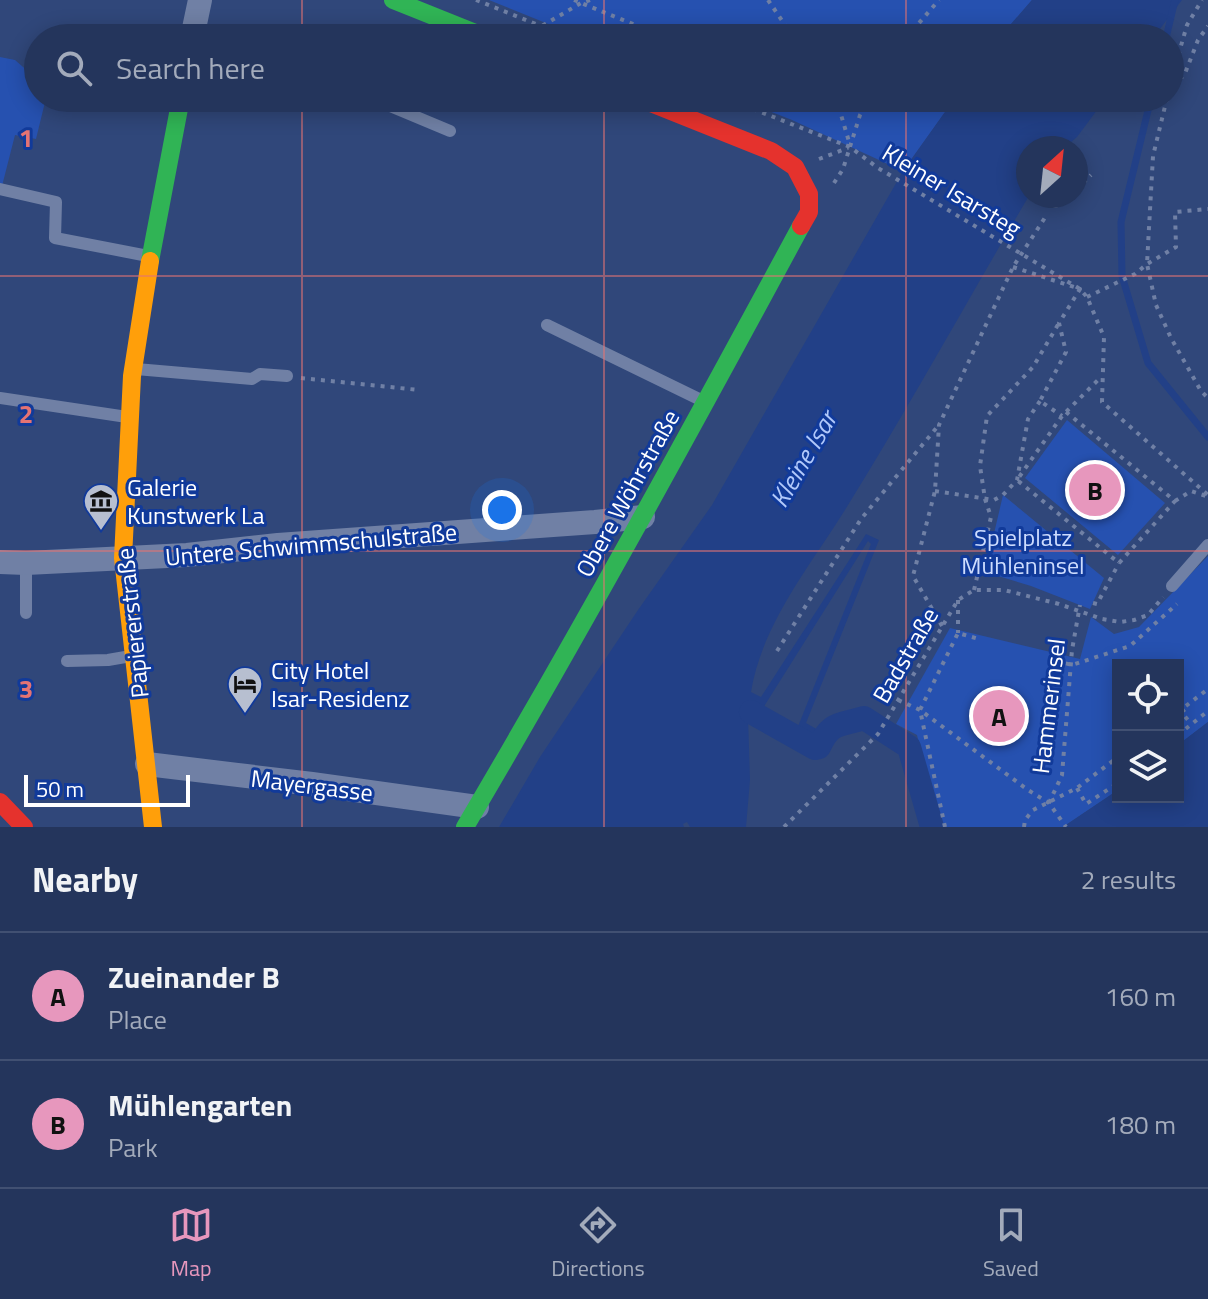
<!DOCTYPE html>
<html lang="en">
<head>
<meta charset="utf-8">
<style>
  body { margin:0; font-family:"Titillium Web",sans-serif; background:#304065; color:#f1f3f6 }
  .controls { position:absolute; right:24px; bottom:24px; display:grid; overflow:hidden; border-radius:0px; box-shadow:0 4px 20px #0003 }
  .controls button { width:72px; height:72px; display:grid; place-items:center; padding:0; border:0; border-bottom:2px solid #415072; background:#24355c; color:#f1f3f6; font:40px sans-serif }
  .compass { position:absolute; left:1016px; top:136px; width:72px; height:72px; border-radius:50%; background:#24355c; box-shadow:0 4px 20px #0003; rotate:27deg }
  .scale { position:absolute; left:24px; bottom:20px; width:166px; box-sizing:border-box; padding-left:8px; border:4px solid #fff; border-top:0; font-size:22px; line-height:28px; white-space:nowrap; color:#fff; -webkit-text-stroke:6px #113a9a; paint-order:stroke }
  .you { position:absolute; left:502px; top:510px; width:28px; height:28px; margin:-20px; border:6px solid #fff; border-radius:50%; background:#1a73e8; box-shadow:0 0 0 12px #1a73e833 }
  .badge { display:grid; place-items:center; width:52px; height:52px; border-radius:50%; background:#e797bd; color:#111; font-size:26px; font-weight:700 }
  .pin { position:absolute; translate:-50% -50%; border:4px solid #fff; box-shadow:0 2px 8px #0006 }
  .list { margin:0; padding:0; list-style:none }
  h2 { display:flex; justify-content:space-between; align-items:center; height:104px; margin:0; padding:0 32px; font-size:34px }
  h2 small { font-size:26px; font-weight:400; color:#a3abbb }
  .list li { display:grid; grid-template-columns:52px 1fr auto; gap:24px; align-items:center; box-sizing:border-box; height:128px; padding:0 32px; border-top:2px solid #415072 }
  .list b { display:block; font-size:30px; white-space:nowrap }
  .list p { margin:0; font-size:26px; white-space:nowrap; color:#a3abbb }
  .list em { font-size:26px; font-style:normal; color:#a3abbb }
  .icon { flex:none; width:44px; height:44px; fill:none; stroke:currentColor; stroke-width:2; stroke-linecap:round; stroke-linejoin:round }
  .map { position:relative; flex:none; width:1208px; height:827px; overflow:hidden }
  .search { position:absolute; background:#24355c; box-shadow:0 4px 20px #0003; left:24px; right:24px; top:24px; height:88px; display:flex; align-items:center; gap:20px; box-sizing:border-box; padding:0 28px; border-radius:44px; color:#a3abbb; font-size:30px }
  .sheet { height:360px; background:#24355c }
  nav { display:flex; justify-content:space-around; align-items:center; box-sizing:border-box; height:112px; border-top:2px solid #415072; background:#24355c; font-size:22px; color:#a3abbb }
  nav a { display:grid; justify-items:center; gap:4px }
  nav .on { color:#e797bd }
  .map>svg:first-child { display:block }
  .green { fill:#2651b0 }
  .water { fill:#224087 }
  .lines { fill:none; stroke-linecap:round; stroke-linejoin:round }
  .stream { stroke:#224087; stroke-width:7 }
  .canal { stroke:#224087; stroke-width:24 }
  .path { stroke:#7080a5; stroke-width:4; stroke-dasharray:4 6; stroke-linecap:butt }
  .lane { stroke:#7080a5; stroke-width:12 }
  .street { stroke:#7080a5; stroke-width:24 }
  .fast { stroke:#30b455; stroke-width:18 }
  .slow { stroke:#ff9f0a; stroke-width:18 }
  .jam { stroke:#e5322d; stroke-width:18 }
  .grid { fill:none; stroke:#e47373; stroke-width:2; stroke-opacity:0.55 }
  .labels { text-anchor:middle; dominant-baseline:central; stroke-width:6; stroke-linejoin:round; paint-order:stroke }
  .street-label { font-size:24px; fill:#fff; stroke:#113a9a }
  .poi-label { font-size:24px; fill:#fff; stroke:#113a9a; text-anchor:start }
  .park-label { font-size:24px; fill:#cddcfe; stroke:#113a9a }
  .water-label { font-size:26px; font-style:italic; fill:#b1c8fa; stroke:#113a9a }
  .grid-label { font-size:26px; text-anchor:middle; font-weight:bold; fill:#e47373; stroke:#113a9a; stroke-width:6; stroke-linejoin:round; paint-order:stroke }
</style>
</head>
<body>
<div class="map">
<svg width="1208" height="827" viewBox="0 0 1208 827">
  <rect width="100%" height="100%" fill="#30477a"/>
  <!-- green -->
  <path class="green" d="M489 0H1032L999 38H583Z
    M0 57 15 60 38 80V98H46L36 139 15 135 2 186 0 185Z
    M736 98H955L903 171 792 120Z
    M1067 420 1165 503 1118 555 1025 478Z
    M1003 495 1104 578 1090 609 1031 586 985 572Z
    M1208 556V722L1178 745V665H1118V790L1063 827H938L917 735 896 724 950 628 1080 659 1091 617 1114 634 1139 627Z"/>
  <!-- water -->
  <path class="water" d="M1032 0H1182L1153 38H999Z
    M955 98H1106L1077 137 1064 148H1028L1029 196 1023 206C964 307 907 410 845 510 810 566 762 624 751 692L761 697 866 534 879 540 806 723 825 734 822 742 797 729 871 544 868 541 763 708 756 705V711L751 712 748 716 750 780 746 827H690L687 822 683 824 684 827H499L540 757 638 610 712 505 903 171Z
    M1208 722V827H1063L1118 790V797H1178V745Z"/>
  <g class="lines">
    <!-- stream -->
    <path class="stream" d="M1166 38 1175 0
      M1151 98 1121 222 1122 276 1148 363 1208 437"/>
    <!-- canal -->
    <path class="canal" d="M751 712 815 748 819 747C831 721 839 726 864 718L909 747 932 827"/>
    <!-- path -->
    <path class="path" d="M476 0 571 38
      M574 0 667 38
      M768 0 794 38
      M528 38 530 33 581 3 590 0
      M906 38 939 0
      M1170 82 1184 76 1198 40 1208 26
      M1170 84 1187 25 1202 0
      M725 98 850 147 878 168 1080 289 1087 297 1104 337 1102 402 1208 495
      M815 98 837 107
      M834 98 839 108 850 145
      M1167 98 1153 156 1147 264 1156 305 1171 338 1201 391 1208 398
      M819 159 848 148
      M834 183 843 169 860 115 870 98
      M1076 190 1091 175
      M1013 267 1080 289 1059 323 1066 352 1040 401 1062 416
      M1087 297 1135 274 1147 264 1176 247 1175 212 1208 209
      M301 378 419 390
      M1066 412 1175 501 1119 563 1017 480 1062 416 1101 377
      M935 491 994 500 1003 495 1017 480 1028 419 1040 401
      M1175 501 1191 491 1206 496
      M974 590 991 517 985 499 980 466 987 416 1033 367 1059 323
      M958 600V633
      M1093 603 1097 604 1119 563
      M942 626 913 576 935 491 939 425 1013 267 1046 216
      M777 651 861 519 938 426
      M1056 661 1072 665 1130 646 1177 604
      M898 700 920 710 1028 790 1049 803 1066 827
      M1182 709 1188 717 1178 725 1183 731
      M1178 712 1208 689
      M1178 735 1208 711
      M1077 788 1086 804 1118 783
      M1049 803 1062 775 1072 650 1080 605
      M784 827 878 734 958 600 974 590H1004L1059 604 1102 619 1120 622 1134 620 1148 615 1163 597
      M945 827 920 710 958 633 979 639
      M1024 827 1025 820 1033 810 1077 788 1118 757"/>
    <!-- lane -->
    <path class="lane" d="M194 25 226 38
      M371 98 450 131
      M0 189 56 202 55 238 148 256
      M1055 202V196
      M547 325 703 401
      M136 369 252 379 260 374 287 376
      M0 398 127 417
      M1172 586 1208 545
      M26 613V563
      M67 661 108 660 131 656"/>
    <!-- street -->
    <path class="street" d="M192 38 200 0
      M0 562 26 563 187 555 278 545 595 522 643 517
      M147 764 312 784 477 807"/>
    <!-- fast -->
    <path class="fast" d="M393 0 488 38
      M150 261 181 98
      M465 827C582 629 692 428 801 226"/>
    <!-- slow -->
    <path class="slow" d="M150 261 132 376 123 558 153 827"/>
    <!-- jam -->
    <path class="jam" d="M638 98 771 151 795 167 809 194V212L801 226
      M0 802 24 827"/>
  </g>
  <!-- grid -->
  <path class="grid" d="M302 0V38M604 0V38M906 0V38M302 98V827M604 98V827M906 98V827M0 276H1208M0 551H1208"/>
  <!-- icons -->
  <defs>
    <g id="museum-pin" transform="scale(1.8)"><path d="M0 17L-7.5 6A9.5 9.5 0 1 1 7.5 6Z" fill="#b7bfd0" stroke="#113a9a"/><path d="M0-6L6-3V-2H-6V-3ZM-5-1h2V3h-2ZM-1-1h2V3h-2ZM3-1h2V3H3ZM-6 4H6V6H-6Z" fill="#111"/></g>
    <g id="hotel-pin" transform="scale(1.8)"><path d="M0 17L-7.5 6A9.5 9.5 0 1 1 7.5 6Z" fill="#b7bfd0" stroke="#113a9a"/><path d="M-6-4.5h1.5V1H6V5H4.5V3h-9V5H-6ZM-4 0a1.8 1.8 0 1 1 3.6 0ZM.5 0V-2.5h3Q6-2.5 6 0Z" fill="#111"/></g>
  </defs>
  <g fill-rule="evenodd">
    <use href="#museum-pin" x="101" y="501"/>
    <use href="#hotel-pin" x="245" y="684"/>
  </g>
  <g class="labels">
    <!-- street labels -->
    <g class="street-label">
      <text transform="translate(952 190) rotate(31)">Kleiner Isarsteg</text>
      <text transform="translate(627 493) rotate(-61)">Obere Wöhrstraße</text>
      <text transform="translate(311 544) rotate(-5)">Untere Schwimmschulstraße</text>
      <text transform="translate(132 623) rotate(-96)">Papiererstraße</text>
      <text transform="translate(905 655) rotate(-60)">Badstraße</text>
      <text transform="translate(1048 706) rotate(-83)">Hammerinsel</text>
      <text transform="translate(312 785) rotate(7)">Mayergasse</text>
    </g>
    <!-- poi labels -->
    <g class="poi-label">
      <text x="127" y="487">Galerie<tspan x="127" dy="28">Kunstwerk La</tspan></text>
      <text x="271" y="670">City Hotel<tspan x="271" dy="28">Isar-Residenz</tspan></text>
    </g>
    <!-- park labels -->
    <g class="park-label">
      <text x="1023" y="537">Spielplatz<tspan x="1023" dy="28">Mühleninsel</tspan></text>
    </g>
    <!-- water labels -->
    <g class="water-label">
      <text transform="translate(803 459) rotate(-60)">Kleine Isar</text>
    </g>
  </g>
  <g class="grid-label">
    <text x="26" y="147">1</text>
    <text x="26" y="423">2</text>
    <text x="26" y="698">3</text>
  </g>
</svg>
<div class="controls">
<button><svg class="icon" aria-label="locate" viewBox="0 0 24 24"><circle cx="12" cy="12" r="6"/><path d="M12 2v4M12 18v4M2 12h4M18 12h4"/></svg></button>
<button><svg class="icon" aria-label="layers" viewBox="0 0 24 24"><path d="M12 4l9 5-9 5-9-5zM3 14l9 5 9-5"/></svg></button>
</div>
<svg class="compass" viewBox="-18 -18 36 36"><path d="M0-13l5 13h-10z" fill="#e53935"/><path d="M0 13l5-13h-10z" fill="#a3abbb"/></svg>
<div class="scale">50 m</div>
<div class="you"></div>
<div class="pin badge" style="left:999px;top:716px">A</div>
<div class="pin badge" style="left:1095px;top:490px">B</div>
<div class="search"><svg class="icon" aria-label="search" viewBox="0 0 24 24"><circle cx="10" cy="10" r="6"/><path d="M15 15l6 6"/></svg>Search here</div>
</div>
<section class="sheet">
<h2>Nearby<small>2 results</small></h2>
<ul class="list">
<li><span class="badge">A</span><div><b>Zueinander B</b><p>Place</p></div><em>160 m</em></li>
<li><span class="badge">B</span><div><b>Mühlengarten</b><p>Park</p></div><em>180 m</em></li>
</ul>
</section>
<nav>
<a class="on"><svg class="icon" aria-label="map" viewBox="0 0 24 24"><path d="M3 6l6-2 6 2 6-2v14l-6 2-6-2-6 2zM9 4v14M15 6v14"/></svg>Map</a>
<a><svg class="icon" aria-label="directions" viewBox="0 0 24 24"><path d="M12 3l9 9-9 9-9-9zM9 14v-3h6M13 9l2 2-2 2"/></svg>Directions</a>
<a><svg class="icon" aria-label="saved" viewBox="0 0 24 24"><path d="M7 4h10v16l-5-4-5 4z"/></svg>Saved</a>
</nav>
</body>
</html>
